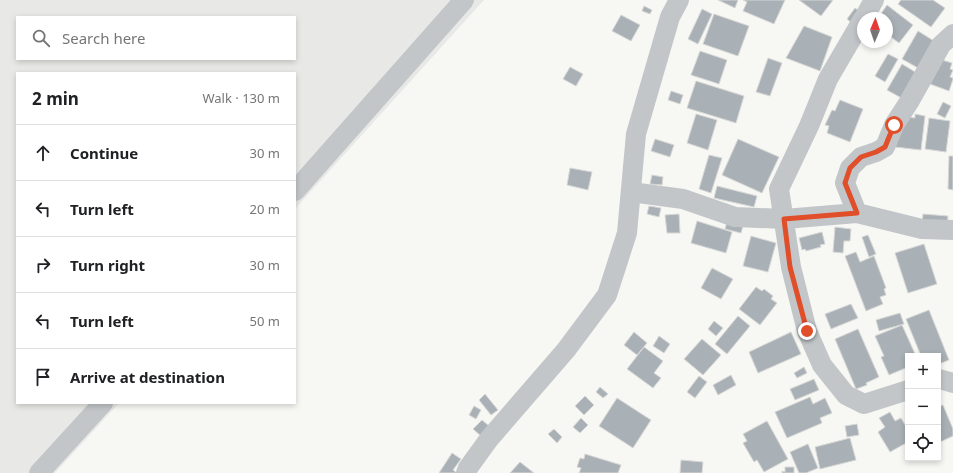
<!DOCTYPE html>
<html lang="en">
<head>
<meta charset="utf-8">
<style>
  body { margin:0; font-family:"Noto Sans",sans-serif; background:#f2f2f2; color:#202124 }
  .controls { position:absolute; right:12px; bottom:12px; display:grid; overflow:hidden; border-radius:0px; box-shadow:0 2px 6px #0003 }
  .controls button { width:36px; height:36px; display:grid; place-items:center; padding:0; border:0; border-bottom:1px solid #e0e0e0; background:#fff; color:#202124; font:20px sans-serif }
  .compass { position:absolute; left:857px; top:12px; width:36px; height:36px; border-radius:50%; background:#fff; box-shadow:0 2px 6px #0003; rotate:2deg }
  .stop { position:absolute; width:12px; height:12px; margin:-9px; border:3px solid #e04e2a; border-radius:50%; background:#fff }
  .stop.end { background:#e04e2a; border-color:#fff; box-shadow:0 1px 4px #0008 }
  .list { margin:0; padding:0; list-style:none }
  h2 { display:flex; justify-content:space-between; align-items:center; height:52px; margin:0; padding:0 16px; font-size:17px }
  h2 small { font-size:13px; font-weight:400; color:#757577 }
  .list li { display:grid; grid-template-columns:26px 1fr auto; gap:12px; align-items:center; box-sizing:border-box; height:56px; padding:0 16px; border-top:1px solid #e0e0e0 }
  .list b { display:block; font-size:15px; white-space:nowrap }
  .list em { font-size:13px; font-style:normal; color:#757577 }
  .icon { flex:none; width:22px; height:22px; fill:none; stroke:currentColor; stroke-width:2; stroke-linecap:round; stroke-linejoin:round }
  .map { position:relative; flex:none; width:953px; height:473px; overflow:hidden }
  .search { position:absolute; background:#fff; box-shadow:0 2px 6px #0003; left:16px; top:16px; width:280px; height:44px; display:flex; align-items:center; gap:10px; box-sizing:border-box; padding:0 14px; border-radius:0px; color:#757577; font-size:15px }
  .panel { position:absolute; background:#fff; box-shadow:0 2px 6px #0003; left:16px; top:72px; width:280px; height:332px; border-radius:0px }
  .map>svg:first-child { display:block }
  .built { fill:#e8e8e7; fill-rule:evenodd }
  .building { fill:#a9b1b6; stroke:#d8d8d6 }
  .lines { fill:none; stroke-linecap:round; stroke-linejoin:round }
  .minor { stroke:#c2c6c9; stroke-width:20 }
  .route { stroke:#e04e2a; stroke-width:5 }
</style>
</head>
<body>
<div class="map">
<svg width="953" height="473" viewBox="0 0 953 473">
  <rect width="100%" height="100%" fill="#f7f7f4"/>
  <!-- built -->
  <path class="built" d="M0 0H484L295 209V73H17V403H119L55 473H0ZM17 17H295V59H17Z"/>
  <!-- building -->
  <path class="building" d="M718 0H738L735 8Z
    M743 0H785L774 24 743 11 747 2Z
    M799 0H833L821 16Z
    M901 0H933L945 8 931 27 898 4Z
    M887 5 913 25 899 43 887 34V18H878Z
    M644 6 652 10 650 14 642 11Z
    M855 8 862 13 853 24 847 19Z
    M702 9 712 14 698 44 688 39Z
    M714 14 749 26 738 56 703 44Z
    M621 15 640 25 631 41 612 31Z
    M804 26 832 37 820 71 786 58Z
    M918 31 934 41 918 68 902 59Z
    M700 51 727 60 719 84 691 75Z
    M888 54 898 59 885 82 875 76Z
    M768 58 782 63 770 96 756 92Z
    M942 60 952 63 950 69 953 70 950 77 953 78V79L949 91 930 84Z
    M902 64 920 75 905 100 887 90Z
    M570 67 583 74 576 86 563 79Z
    M696 81 744 96 736 123 687 108Z
    M671 91 683 95 680 104 668 100Z
    M840 100 863 109 850 142 827 133 829 126 825 125 832 110 835 111Z
    M943 102 951 106 945 118 937 114Z
    M696 114 717 120 708 150 687 143Z
    M915 114 925 116 921 150 895 147 907 117 915 118Z
    M929 118 950 121 946 152 925 149Z
    M655 139 674 145 670 157 651 151Z
    M738 139 779 157 762 193 722 175Z
    M709 155 722 158 711 193 699 189Z
    M949 156H953V190L948 189Z
    M570 168 592 172 588 190 567 185Z
    M652 175 663 177 662 185 650 184Z
    M717 186 757 196 754 207 714 198Z
    M649 206 661 208 659 217 647 214Z
    M679 214 680 233H667L665 215Z
    M923 214 948 216 947 227 922 224Z
    M728 218 744 222 741 233 725 229Z
    M697 221 732 232 726 253 691 243Z
    M835 227 851 229 850 241H844L843 253 833 252Z
    M822 232 825 244 820 245 821 247 806 251 805 249 802 250 799 238Z
    M868 235 876 254 869 257 862 237Z
    M751 236 776 243 768 272 743 266Z
    M924 244 937 284 908 293 895 253Z
    M856 252 860 262 874 256 886 288 884 289 886 295 880 297 883 304 866 311 845 256Z
    M712 268 733 279 721 299 701 288Z
    M756 287 762 291 764 289 773 296 771 299 777 303 760 325 739 309Z
    M851 304 858 318 831 329 825 314Z
    M929 310 949 360 939 364 938 356H921L906 319Z
    M900 313 904 324 879 331 876 320Z
    M738 316 750 326 727 354 715 344Z
    M714 321 723 328 716 336 708 329Z
    M902 325 916 356H908V367L889 375 881 357 884 356 875 336Z
    M858 329 879 377 866 383 867 385 856 389 835 339Z
    M634 332 647 343 637 355 624 345Z
    M791 332 801 354 758 373 749 352Z
    M659 336 670 344 664 353 653 346Z
    M702 339 721 355 703 375 684 359Z
    M644 347 663 361 654 373 661 378 653 388 627 369Z
    M804 367 807 373 797 378 794 373Z
    M731 375 736 385 718 395 713 385Z
    M699 376 707 382 695 398 687 392Z
    M814 379 819 390 795 400 790 389Z
    M600 387 608 394 603 398 596 392Z
    M485 394 498 410 491 415 479 400Z
    M585 396 594 405 584 415 575 406Z
    M810 397 813 404 825 398 832 413 820 418 822 423 787 438 775 412Z
    M617 398 651 420 633 448 599 426Z
    M943 405 953 429V436L938 443V407Z
    M474 406 481 410 476 419 469 415Z
    M890 412 895 421 901 418 908 430V442L890 452 878 432 885 427 879 418Z
    M581 418 588 425 580 433 573 427Z
    M482 420 489 426 481 436 473 429Z
    M767 421 788 459 764 472 757 460 754 462 743 443 747 441 743 434Z
    M857 424 859 435 847 437 845 426Z
    M554 429 562 437 557 443 548 434Z
    M850 438 856 460 820 469 815 447Z
    M808 444 818 468 806 473H799L790 452Z
    M452 453 461 459 453 470 457 473H439Z
    M585 454 621 465 618 473H579L581 468 577 467 580 458 584 459Z
    M681 460 703 462 702 473H680Z
    M520 462 534 473H510Z
    M785 467H794V473H782V471L785 472Z"/>
  <g class="lines">
    <!-- minor -->
    <path class="minor" d="M864 18 874 0
      M863 19 828 79 809 126 779 189 791 267 807 331 822 365 846 395 864 404 908 390
      M295 191 464 0
      M631 192 683 199 735 217 784 219 857 213 922 229 953 230
      M857 213 845 183 850 168 861 157 876 152 885 147 894 125 909 102 941 45 953 34
      M938 380 939 379 953 383
      M39 473 103 403
      M466 473 468 468 489 439 566 350 607 295 627 233 636 134 670 17 679 0"/>
  </g>
  <g class="lines">
    <!-- route -->
    <path class="route" d="M807 331 790 267 784 219 857 213 845 183 850 168 861 157 876 152 885 147 894 125"/>
  </g>
</svg>
<div class="controls">
<button>+</button>
<button>−</button>
<button><svg class="icon" aria-label="locate" viewBox="0 0 24 24"><circle cx="12" cy="12" r="6"/><path d="M12 2v4M12 18v4M2 12h4M18 12h4"/></svg></button>
</div>
<svg class="compass" viewBox="-18 -18 36 36"><path d="M0-13l5 13h-10z" fill="#e53935"/><path d="M0 13l5-13h-10z" fill="#757577"/></svg>
<div class="stop" style="left:894px;top:125px"></div>
<div class="stop end" style="left:807px;top:331px"></div>
<div class="search"><svg class="icon" aria-label="search" viewBox="0 0 24 24"><circle cx="10" cy="10" r="6"/><path d="M15 15l6 6"/></svg>Search here</div>
<section class="panel">
<h2>2 min<small>Walk · 130 m</small></h2>
<ul class="list">
<li><svg class="icon" aria-label="ahead" viewBox="0 0 24 24"><path d="M12 20V5M6 11l6-6 6 6"/></svg><div><b>Continue</b></div><em>30 m</em></li>
<li><svg class="icon" aria-label="left" viewBox="0 0 24 24"><path d="M17 20v-9H6M10 6l-5 5 5 5"/></svg><div><b>Turn left</b></div><em>20 m</em></li>
<li><svg class="icon" aria-label="right" viewBox="0 0 24 24"><path d="M7 20v-9h11M14 6l5 5-5 5"/></svg><div><b>Turn right</b></div><em>30 m</em></li>
<li><svg class="icon" aria-label="left" viewBox="0 0 24 24"><path d="M17 20v-9H6M10 6l-5 5 5 5"/></svg><div><b>Turn left</b></div><em>50 m</em></li>
<li><svg class="icon" aria-label="arrive" viewBox="0 0 24 24"><path d="M6 21V4h12l-3 4 3 4H6"/></svg><div><b>Arrive at destination</b></div></li>
</ul>
</section>
</div>
</body>
</html>
